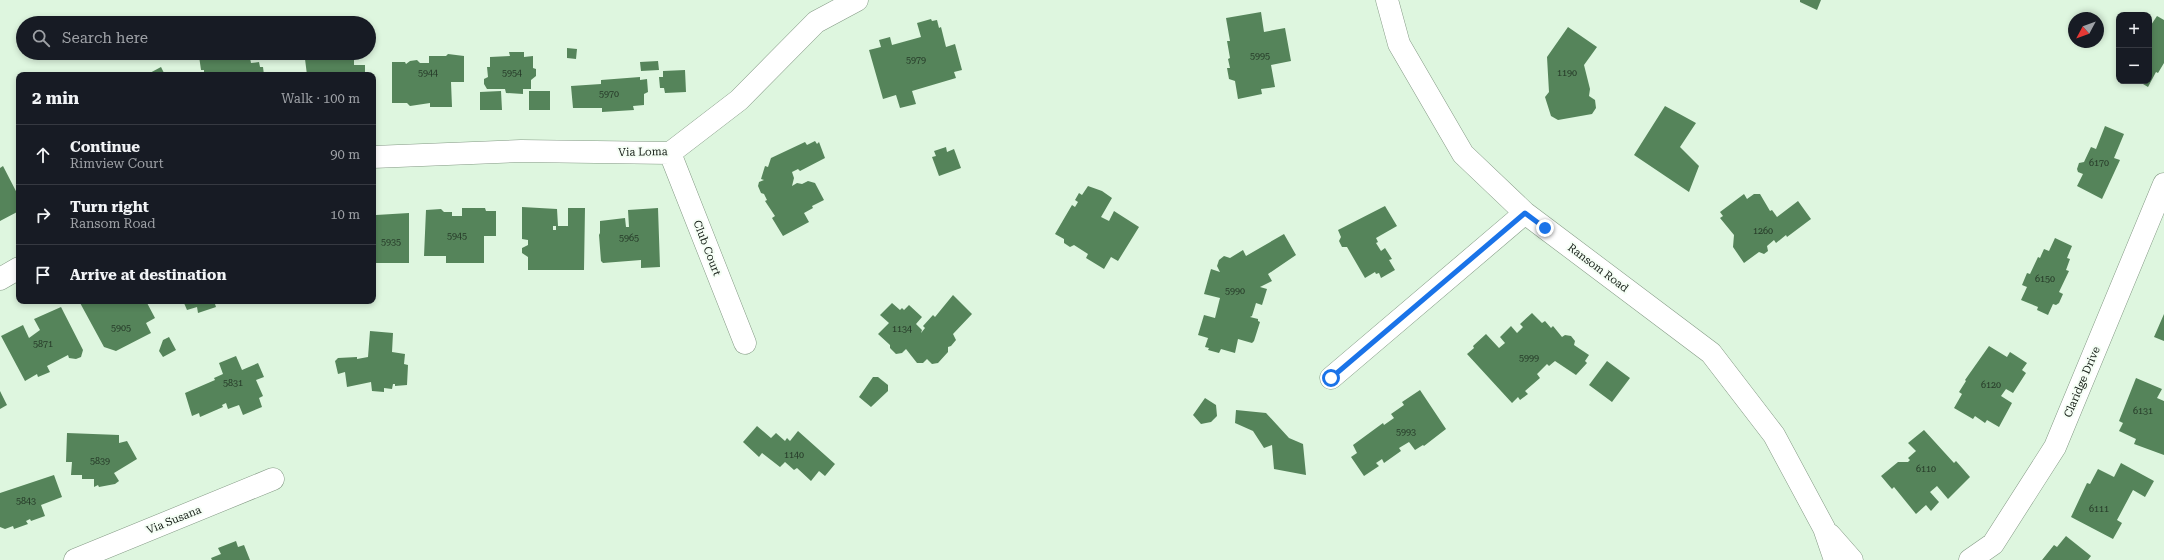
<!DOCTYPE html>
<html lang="en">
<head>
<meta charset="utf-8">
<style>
  body { margin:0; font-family:"Roboto Serif",serif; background:#242831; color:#f1f3f6 }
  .controls { position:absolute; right:12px; top:12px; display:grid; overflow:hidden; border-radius:8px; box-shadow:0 2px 6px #0003 }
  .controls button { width:36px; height:36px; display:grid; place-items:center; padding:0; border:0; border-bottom:1px solid #363941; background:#171b24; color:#f1f3f6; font:20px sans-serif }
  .compass { position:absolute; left:2068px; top:12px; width:36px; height:36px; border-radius:50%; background:#171b24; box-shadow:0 2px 6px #0003; rotate:229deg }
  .stop { position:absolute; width:12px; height:12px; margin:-9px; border:3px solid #1a73e8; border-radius:50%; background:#fff }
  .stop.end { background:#1a73e8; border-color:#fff; box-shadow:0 1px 4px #0008 }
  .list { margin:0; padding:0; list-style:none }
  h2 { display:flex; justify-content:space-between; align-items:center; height:52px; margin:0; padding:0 16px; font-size:17px }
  h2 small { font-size:13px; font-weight:400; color:#9ea1a6 }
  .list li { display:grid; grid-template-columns:26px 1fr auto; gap:12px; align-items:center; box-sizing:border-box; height:60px; padding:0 16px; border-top:1px solid #363941 }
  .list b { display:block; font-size:15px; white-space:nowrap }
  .list p { margin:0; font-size:13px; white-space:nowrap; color:#9ea1a6 }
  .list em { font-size:13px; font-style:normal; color:#9ea1a6 }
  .icon { flex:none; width:22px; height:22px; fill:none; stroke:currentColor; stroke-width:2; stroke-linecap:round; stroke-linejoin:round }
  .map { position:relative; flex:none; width:2164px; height:560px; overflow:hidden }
  .search { position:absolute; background:#171b24; box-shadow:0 2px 6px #0003; left:16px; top:16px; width:360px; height:44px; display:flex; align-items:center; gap:10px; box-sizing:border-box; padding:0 14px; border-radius:22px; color:#9ea1a6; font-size:15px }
  .panel { position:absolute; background:#171b24; box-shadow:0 2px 6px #0003; left:16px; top:72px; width:360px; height:232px; border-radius:8px }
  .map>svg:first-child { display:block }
  .building { fill:#55845a }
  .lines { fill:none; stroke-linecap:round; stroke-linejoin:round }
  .minor-casing { stroke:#839984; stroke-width:23 }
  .minor { stroke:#fff; stroke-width:22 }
  .route { stroke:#1a73e8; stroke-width:5 }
  .labels { text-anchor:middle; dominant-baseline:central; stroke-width:4; stroke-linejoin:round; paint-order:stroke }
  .number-label { font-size:9px; fill:#253827 }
  .street-label { font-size:11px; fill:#151e16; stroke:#f5fef5 }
</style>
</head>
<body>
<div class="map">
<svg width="2164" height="560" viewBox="0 0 2164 560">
  <rect width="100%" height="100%" fill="#def6df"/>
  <!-- building -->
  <path class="building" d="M1800 0H1821L1817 10 1800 2Z
    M1261 12 1264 32 1285 28 1291 61 1271 65 1275 87 1261 89 1262 94 1238 99 1235 81 1229 79 1227 68H1230L1228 59 1230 58 1227 41H1230L1226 18Z
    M2157 16 2164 20V63L2158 73 2156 72 2148 87 2138 81H2149V28Z
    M931 19 932 21 937 20 939 28 941 27 946 47 955 44 962 70 954 72 956 78 912 91 916 104 900 108 896 95 883 99 869 50 881 47 879 40 890 37 892 45 921 37 917 23Z
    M1568 27 1597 47 1584 65 1590 89 1589 96 1595 100 1596 108 1592 114 1558 120 1551 116 1545 97 1549 92 1547 57Z
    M567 48 577 49 576 59 567 58Z
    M509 52H524V57L533 56V68L536 69V76L531 80V89H523V94L506 93 505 89H487L484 84V79L488 77 487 67H490V57L510 56Z
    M216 53H249L251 63 259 62 260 67H263L264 75H204V70H201L199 56Z
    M307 53H354V65H365V75H307L305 59 307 57Z
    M448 54 464 56V82H451L452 107H430V103L410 106 407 103H392V62H405L406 64 410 61 417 60 420 63H429V56H446Z
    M658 61 659 70 641 71 640 62Z
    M161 67 165 75H146Z
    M685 70 686 92 665 93 664 88H660L659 77H663V71Z
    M640 77V80L647 79 648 92 644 94V105L633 106 634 110 602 112V108H573L571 86 601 84V80Z
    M501 91 502 110H480V92Z
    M529 91H550V110H529Z
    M1665 106 1696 123 1680 147 1699 166 1689 192 1634 155Z
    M2105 126 2124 134 2114 158 2120 160 2102 199 2077 186 2083 174 2078 172 2077 169 2079 163 2084 162 2091 147 2096 149Z
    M815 141 817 144 819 142 825 158 800 171 798 169 792 172 794 178 792 186 797 183 802 184 808 181 815 183 824 200 812 206 813 208 804 213 809 222 783 236 772 218 775 216 765 201 767 200 764 194 761 193 758 186 759 182 764 180 761 179 765 166 768 167 771 158 805 142 807 145Z
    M946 147 947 152 954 149 961 168 939 176 932 157 936 156 934 151Z
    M3 166 19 197V211L0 221V168Z
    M1088 186 1102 191 1112 198 1101 217 1109 221 1114 211 1139 227 1118 261 1111 257 1104 269 1086 258 1088 254 1074 245 1070 247 1064 243V239L1055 234 1072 205 1075 207 1078 202 1075 200 1079 193 1082 195Z
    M1744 194 1747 199 1754 194H1760L1770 211 1772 210 1777 217 1798 201 1811 219 1787 237 1786 235 1776 243 1774 240 1767 246 1768 251 1764 254 1759 252 1744 263 1733 247 1734 235 1720 218 1723 216 1720 212Z
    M1385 206 1397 226 1376 238 1378 242 1376 243 1381 251 1385 248 1392 259 1389 260 1395 270 1381 278 1379 273 1376 274 1375 272 1365 278 1347 247H1342L1339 241 1341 237 1338 230Z
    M522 207 557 209 558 226H553V230H556V226H568V208H585L584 270H528V257L522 253V248L528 245V240L522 239Z
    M462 208H485L486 211H496V236H484V263H446V256H424L426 210 441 209 444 212H452V216H462Z
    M658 208 660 267 641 268V260L603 263 601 261 599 235 600 233V221L625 218 626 227H629L628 210Z
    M409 213V263H373V220H376V215Z
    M1284 234 1296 255 1268 274 1272 281 1260 287 1267 289 1262 305 1256 303 1252 316 1250 317 1258 319V321L1260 322 1254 341 1252 343 1238 339 1235 353 1221 349 1219 353 1208 350 1209 348 1205 347 1208 338 1198 335 1204 315 1215 318 1220 298 1204 294 1211 269 1220 272 1217 266 1219 260 1224 256 1230 258 1243 250 1246 256Z
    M2055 238 2072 246 2067 258 2070 259 2066 270 2069 271 2059 292 2063 294 2059 303 2056 305 2053 304 2048 315 2037 310 2038 307 2021 300 2027 287 2022 285 2027 273 2030 274 2038 257 2040 258 2044 249 2049 251Z
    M953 295 972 314 953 334 956 340 951 346 948 347V352L938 363 932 364 927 359 923 363H917L906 349 902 353 896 354 890 348V345L878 334 889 323 880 315 892 303 900 310 902 308 904 310 909 305 922 317 916 324 922 330 921 333 925 328 923 326 933 315 935 317Z
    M79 301H146L155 318 146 323 151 333 116 351 104 347Z
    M179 301H214L216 307 198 313 197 307 187 310 184 303 180 304Z
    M61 307 83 350 81 357 76 359 69 358 68 355 47 366 50 372 38 377 37 374 25 381 1 336 23 325 29 338 40 330 34 319Z
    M1532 313 1542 323 1545 321 1551 328 1553 326 1562 337 1565 335 1571 336 1575 341 1574 345 1589 355 1585 361 1587 363 1576 375 1555 361 1549 366 1547 364 1537 374 1540 378 1525 391 1528 394 1520 400 1518 397 1512 403 1467 354 1474 348 1473 346 1486 334 1499 348 1505 343 1500 337 1511 326 1517 333 1523 327 1520 324Z
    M2164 314V341L2154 337Z
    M370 331 393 333 392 352 405 354 404 364 408 365 407 385 395 386V384H393L392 389 384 388V392L372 391 371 382 347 387 345 372 338 374 335 361 338 358 357 357V359L368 357Z
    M169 337 176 350 163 357 159 351 163 340Z
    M1989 346 2007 357 2010 352 2027 363 2022 370 2026 373 2013 393 2006 389 2001 396 2012 403 1999 427 1987 420 1985 423 1975 416 1973 419 1954 408 1962 394 1959 392 1966 381 1965 380Z
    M236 356 242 370 258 363 264 377 256 380 263 396 259 398 262 407 243 415 239 405 228 409 226 403 222 405 223 407 200 417 199 413 192 416 185 393 215 380 214 378 223 374 219 363Z
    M1607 361 1630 378 1612 402 1589 385Z
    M873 377H878L888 385V391L871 407 859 397Z
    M2136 378 2162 389 2157 398 2164 401V455L2134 444 2136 439 2119 431 2123 423 2119 421Z
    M1420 390 1446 429 1424 446 1423 445 1415 450 1409 442 1399 448 1401 451 1384 463 1382 459 1376 463 1379 466 1364 476 1351 457 1357 453 1353 445 1383 423 1384 425 1394 418 1391 414 1404 405 1402 402Z
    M0 391 7 405 0 409Z
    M1205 398 1216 405 1217 416 1211 422 1201 424 1193 415Z
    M1236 410 1266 413 1289 438 1303 444 1306 475 1274 469 1272 445 1264 448 1253 431 1235 423Z
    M757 426 771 438 776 433 785 441 787 438 790 441 798 431 835 464 825 476 819 471 811 481 797 468 794 470 785 462 780 467 762 453 759 457 743 442Z
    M1924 430 1954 463 1956 461 1970 477 1948 499 1937 486 1930 492 1939 502 1931 511 1926 505 1916 514 1894 487 1892 489 1881 476 1898 462H1908L1910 460 1908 458 1916 451 1908 443Z
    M67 433 119 435V443L127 441 137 459 114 473 119 481 115 484 99 487 98 485 94 487V479H82V475H71L72 462H66Z
    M2121 463 2154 481 2145 497 2133 490 2117 520 2122 523 2113 539 2071 517 2087 483 2090 484 2098 469 2114 477Z
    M54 475 62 497 41 505 45 516 31 521 30 519 26 521 28 524 14 529 13 526 5 529 0 527V493Z
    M2066 536 2091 556 2088 560H2042L2054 545 2057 547Z
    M236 541 238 547 244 545 250 560H212L211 558 221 554 218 548Z"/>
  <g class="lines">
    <!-- minor casing -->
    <g class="minor-casing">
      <path id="minor" d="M1387 0 1399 44 1463 154 1525 213 1711 353 1774 435 1824 528 1835 560
        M670 153 745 343
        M373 157 521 151 670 153 739 100 816 22 857 0
        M0 279 19 268
        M1331 378 1525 213
        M1830 535 1852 560
        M75 560 273 479
        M1970 560 1993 544 2055 447 2164 184"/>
    </g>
    <!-- minor -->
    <use href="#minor" class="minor"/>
  </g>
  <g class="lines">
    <!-- route -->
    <path class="route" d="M1331 378 1525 213 1545 228"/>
  </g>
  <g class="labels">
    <!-- number labels -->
    <g class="number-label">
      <text x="1260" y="56">5995</text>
      <text x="916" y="60">5979</text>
      <text x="428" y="73">5944</text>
      <text x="512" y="73">5954</text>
      <text x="1567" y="73">1190</text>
      <text x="609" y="94">5970</text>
      <text x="2099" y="163">6170</text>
      <text x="1763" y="231">1260</text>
      <text x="457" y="236">5945</text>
      <text x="629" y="238">5965</text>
      <text x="391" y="242">5935</text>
      <text x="2045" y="279">6150</text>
      <text x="1235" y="291">5990</text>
      <text x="121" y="328">5905</text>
      <text x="902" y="329">1134</text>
      <text x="43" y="344">5871</text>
      <text x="1529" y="358">5999</text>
      <text x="233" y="383">5831</text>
      <text x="1991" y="385">6120</text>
      <text x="2143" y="411">6131</text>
      <text x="1406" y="432">5993</text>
      <text x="794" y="455">1140</text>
      <text x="100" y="461">5839</text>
      <text x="1926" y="469">6110</text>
      <text x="26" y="501">5843</text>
      <text x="2099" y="509">6111</text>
    </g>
    <!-- street labels -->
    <g class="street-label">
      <text transform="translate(643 152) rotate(-1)">Via Loma</text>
      <text transform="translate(707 248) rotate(69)">Club Court</text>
      <text transform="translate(1598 268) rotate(37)">Ransom Road</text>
      <text transform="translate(2082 382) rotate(-67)">Claridge Drive</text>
      <text transform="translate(174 520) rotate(-22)">Via Susana</text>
    </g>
  </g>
</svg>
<div class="controls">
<button>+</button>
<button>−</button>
</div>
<svg class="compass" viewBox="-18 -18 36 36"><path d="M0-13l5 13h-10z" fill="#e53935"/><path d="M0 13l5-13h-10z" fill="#9ea1a6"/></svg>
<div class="stop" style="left:1331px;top:378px"></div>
<div class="stop end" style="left:1545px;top:228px"></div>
<div class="search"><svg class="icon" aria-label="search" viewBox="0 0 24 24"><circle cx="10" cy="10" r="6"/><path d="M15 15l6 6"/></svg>Search here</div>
<section class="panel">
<h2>2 min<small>Walk · 100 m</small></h2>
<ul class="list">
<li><svg class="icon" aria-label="ahead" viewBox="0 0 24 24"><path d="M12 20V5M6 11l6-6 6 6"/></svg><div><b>Continue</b><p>Rimview Court</p></div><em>90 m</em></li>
<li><svg class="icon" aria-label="right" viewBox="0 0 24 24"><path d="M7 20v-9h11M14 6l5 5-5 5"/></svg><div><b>Turn right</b><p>Ransom Road</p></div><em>10 m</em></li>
<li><svg class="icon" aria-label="arrive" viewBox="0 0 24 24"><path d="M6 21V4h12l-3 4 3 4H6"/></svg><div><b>Arrive at destination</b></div></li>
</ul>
</section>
</div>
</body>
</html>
